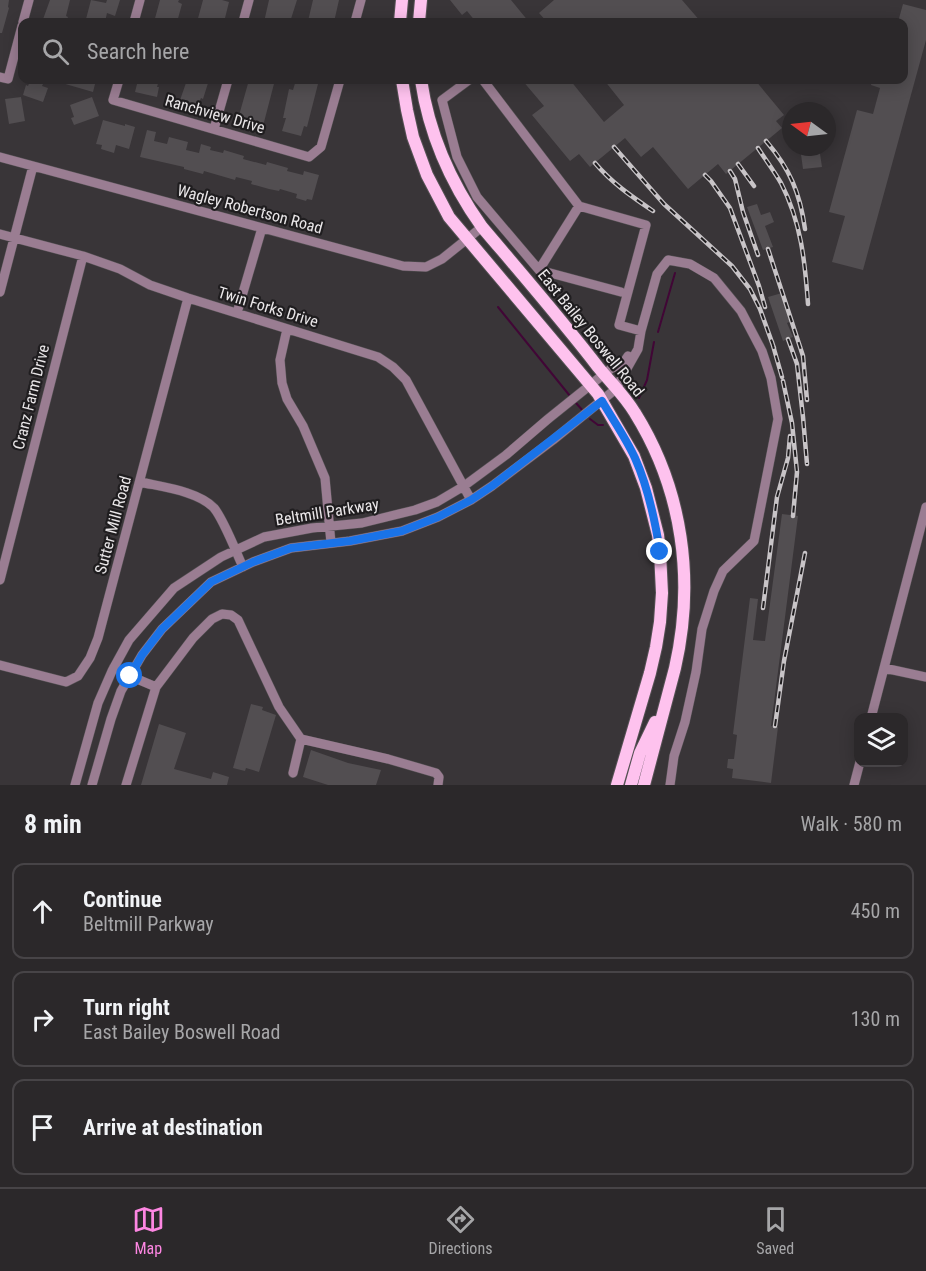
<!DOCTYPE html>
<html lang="en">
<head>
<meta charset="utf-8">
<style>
  body { margin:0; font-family:"Roboto Condensed",sans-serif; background:#333032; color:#f1f3f6 }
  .controls { position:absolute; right:18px; bottom:18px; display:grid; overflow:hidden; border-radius:12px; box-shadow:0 3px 15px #0003 }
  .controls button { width:54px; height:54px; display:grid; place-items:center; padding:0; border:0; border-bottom:2px solid #474447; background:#2b282a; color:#f1f3f6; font:30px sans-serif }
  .compass { position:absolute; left:782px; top:102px; width:54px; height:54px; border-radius:50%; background:#2b282a; box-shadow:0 3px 15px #0003; rotate:285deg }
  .stop { position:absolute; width:18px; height:18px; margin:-14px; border:4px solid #1a73e8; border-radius:50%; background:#fff }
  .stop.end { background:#1a73e8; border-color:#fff; box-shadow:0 2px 6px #0008 }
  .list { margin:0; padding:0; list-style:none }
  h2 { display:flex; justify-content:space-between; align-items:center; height:78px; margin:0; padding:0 24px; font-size:26px }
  h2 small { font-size:20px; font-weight:400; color:#a6a6a8 }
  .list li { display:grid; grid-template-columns:39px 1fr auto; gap:18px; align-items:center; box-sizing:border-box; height:96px; margin:0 12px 12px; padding:0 12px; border:2px solid #474447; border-radius:12px }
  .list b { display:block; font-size:22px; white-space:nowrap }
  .list p { margin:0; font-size:20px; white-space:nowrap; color:#a6a6a8 }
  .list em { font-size:20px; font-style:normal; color:#a6a6a8 }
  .icon { flex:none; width:33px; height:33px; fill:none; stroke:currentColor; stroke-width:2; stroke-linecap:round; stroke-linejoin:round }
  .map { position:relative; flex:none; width:926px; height:785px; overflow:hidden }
  .search { position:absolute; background:#2b282a; box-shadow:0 3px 15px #0003; left:18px; right:18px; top:18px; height:66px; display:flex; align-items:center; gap:15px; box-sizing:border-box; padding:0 21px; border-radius:12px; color:#a6a6a8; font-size:22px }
  .sheet { height:402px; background:#2b282a }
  nav { display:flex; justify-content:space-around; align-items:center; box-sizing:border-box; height:84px; border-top:2px solid #474447; background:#2b282a; font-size:16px; color:#a6a6a8 }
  nav a { display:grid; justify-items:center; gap:3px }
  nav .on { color:#fd86e2 }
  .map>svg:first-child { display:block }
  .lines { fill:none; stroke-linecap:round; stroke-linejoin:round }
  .stream { stroke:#410636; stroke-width:2 }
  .building { fill:#524e51 }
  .minor-casing { stroke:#555154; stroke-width:10 }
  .major-casing { stroke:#555154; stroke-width:14 }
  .minor { stroke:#9a7d92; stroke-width:9 }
  .major { stroke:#fec2ee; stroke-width:12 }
  .rail-casing { stroke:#c8c4c7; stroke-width:4.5 }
  .rail { stroke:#1f1d1f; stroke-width:2; stroke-dasharray:7; stroke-linecap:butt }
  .route { stroke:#1a73e8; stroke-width:8 }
  .labels { text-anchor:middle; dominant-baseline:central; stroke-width:4.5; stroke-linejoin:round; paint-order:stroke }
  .street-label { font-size:16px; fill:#eae7e9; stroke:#1f1d1f }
</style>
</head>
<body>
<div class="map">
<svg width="926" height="785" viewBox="0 0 926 785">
  <rect width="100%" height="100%" fill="#393538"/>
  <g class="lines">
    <!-- stream -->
    <path class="stream" d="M498 307 570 396
      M658 332 675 273
      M639 398 647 380 654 342
      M576 403 584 412
      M590 419 598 425H603"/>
  </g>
  <!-- building -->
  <path class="building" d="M0 0H9L8 7 9 8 2 33H0Z
    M50 0H70L66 16 68 17 66 22H42Z
    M91 0 106 3 107 0H120L115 16 107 13 105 22H99L86 19Z
    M160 0H179L178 2 182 4 177 22H154Z
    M203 0H222L229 2 224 22H197Z
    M269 0H297L290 22H264Z
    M313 0H339L334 22H315L308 21Z
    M450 0H511L529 22H476L467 11 462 15Z
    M554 0H682L701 22H547L539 13Z
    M903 4 926 10V40L863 270 832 262 845 216 829 212 857 110 873 114 880 88 871 85 872 80H903V22H898Z
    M33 80 44 82 42 86 48 88 43 102 23 95 26 85 28 86 30 81 32 82Z
    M56 80H96L93 92 55 81Z
    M138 80H159L157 87H159L157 97 135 92Z
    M187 80H209L203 99 201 98 197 108 179 103Z
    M249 80H275L263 126 238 119Z
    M296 80H319L307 127 304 126 301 136 282 131 286 118H283L289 89 293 90Z
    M522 80H570L604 122 624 105 604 80H755L784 115 776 121 782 128 726 174 718 164 688 189 653 147 641 157 625 138 590 167 579 154 570 161 532 115 544 106Z
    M21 97 25 121 9 124 5 99Z
    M92 97 99 116 74 125 71 118 74 117 70 105Z
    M103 120 125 126V124L135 127 129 149 116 145 114 153 101 149 102 145 96 144Z
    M147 130 156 132 154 141 167 144 169 137 188 142 186 150 199 153 201 144 211 147 210 150 223 153 224 150 244 156 243 159 266 165 267 162 288 168 287 171 303 175 304 171 319 175 312 200 307 199 306 201 296 198 297 194 280 189 279 191 269 189 251 184 252 181 236 177 235 180 204 171 203 174 184 169V167L140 157Z
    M800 147H819L822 167 803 169Z
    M757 204 761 215 770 212 774 222 765 226 773 247 763 250 747 207Z
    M782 293 789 314 788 315 791 321 787 323 793 337 783 341 768 297Z
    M782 514 798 516 771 726 778 727 771 783 732 778 733 769 727 768 728 759H734L737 735 733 734 750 598 758 599 753 640 765 641Z
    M251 704 263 707 262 710 276 715 259 772 246 768 245 771 233 768Z
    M159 724 186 733 174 769 211 779 213 772 229 777 227 785H141Z
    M311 750 348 763 381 770 376 785H328L303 777Z"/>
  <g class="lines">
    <!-- minor casing -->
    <g class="minor-casing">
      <path id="minor" d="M23 22 29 0
        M134 22 140 0
        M243 22 249 0
        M355 22 361 0
        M0 77 8 79 22 26
        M119 80 113 100 309 157 321 147 340 80
        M469 80 442 100 457 157 477 197 539 270 621 292
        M483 80 579 206 646 225 619 325 641 331
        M214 129 228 80
        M0 157 403 266 426 267 442 259 482 227
        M0 234 83 256 120 269 150 285 188 298 378 357 393 367 406 380 471 500
        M539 270 579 206
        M0 292 33 166
        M237 313 262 228
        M287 329 280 360 282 383 287 399 303 426 325 478 331 543
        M140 482C162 487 198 491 214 508 224 520 236 552 243 567
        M0 580 83 256
        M0 665 66 682 78 676 90 658 98 638 188 298
        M114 667 130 676 156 687
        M884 668 926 677
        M871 718 926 507
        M293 773 301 739
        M75 785 98 703 112 671 129 640 174 588 221 557 264 537 312 528 362 523 415 510 437 502 464 486 506 455 548 419 604 374 612 368 622 365 628 356
        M92 785 111 719 121 691 142 655 162 629 211 582 253 562 291 548 350 541 402 531 438 517 471 500 492 486 553 440 617 388 621 379 638 349 641 331 657 274 668 260 690 264 714 278 741 311 762 351 771 378 778 419 754 541 723 571 714 591 702 629 696 672 685 722 674 756 670 785
        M126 785 156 687 193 638 212 619 222 614 231 615 238 620 279 707 301 739 388 759 436 773 439 777 438 785
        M854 785 860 762"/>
    </g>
    <!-- major casing -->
    <g class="major-casing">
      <path id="major" d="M400 22 402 0
        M419 22 421 0
        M402 80 407 110 413 137 427 175 449 217 598 394 634 456 646 488 658 535 660 552 662 593 660 622 656 647 650 673 617 785
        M421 80C429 134 450 182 482 227 521 273 561 319 598 367 611 383 625 396 635 413 683 490 695 581 675 668L644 785
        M631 785 640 753 655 722"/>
    </g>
    <!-- minor -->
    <use href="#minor" class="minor"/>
    <!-- major -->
    <use href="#major" class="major"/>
    <!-- rail casing -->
    <g class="rail-casing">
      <path id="rail" d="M766 141C790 169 800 193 805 229
        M614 147 664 204 732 266 750 289 760 309 774 348
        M758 148C765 159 774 171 781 183 801 222 805 261 808 304
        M595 163C612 183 631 196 653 211
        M738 164 754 186
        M730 171 735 179 743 212 758 255
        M705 175 711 181 730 208 759 286 765 307
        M768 249 803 356 807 400
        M788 339 797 364 803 417 807 464
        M772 342 782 377
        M783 381 792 423 797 472 793 516
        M763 608 777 497 788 458 790 436
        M775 726 784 661 805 553"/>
    </g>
    <!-- rail -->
    <use href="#rail" class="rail"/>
  </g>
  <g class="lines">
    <!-- route -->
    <path class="route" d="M130 676 142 655 162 629 211 582 253 562 291 548 350 541 402 531 438 517 471 500 492 486 602 401C613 420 626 438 635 458 648 487 655 520 660 552"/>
  </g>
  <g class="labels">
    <!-- street labels -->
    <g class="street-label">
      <text transform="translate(215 114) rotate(16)">Ranchview Drive</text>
      <text transform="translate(250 209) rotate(15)">Wagley Robertson Road</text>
      <text transform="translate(268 307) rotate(17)">Twin Forks Drive</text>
      <text transform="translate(591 333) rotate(51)">East Bailey Boswell Road</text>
      <text transform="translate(31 397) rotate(-76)">Cranz Farm Drive</text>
      <text transform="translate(327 512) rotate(-9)">Beltmill Parkway</text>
      <text transform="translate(113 525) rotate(-75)">Sutter Mill Road</text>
    </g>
  </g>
</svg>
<div class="controls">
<button><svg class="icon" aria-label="layers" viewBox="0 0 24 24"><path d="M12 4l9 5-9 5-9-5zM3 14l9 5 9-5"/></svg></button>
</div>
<svg class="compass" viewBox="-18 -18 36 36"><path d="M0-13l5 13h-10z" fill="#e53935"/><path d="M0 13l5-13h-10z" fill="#a6a6a8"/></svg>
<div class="stop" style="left:130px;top:676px"></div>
<div class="stop end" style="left:660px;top:552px"></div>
<div class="search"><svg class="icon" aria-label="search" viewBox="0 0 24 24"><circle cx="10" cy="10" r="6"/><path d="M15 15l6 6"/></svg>Search here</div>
</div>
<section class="sheet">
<h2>8 min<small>Walk · 580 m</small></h2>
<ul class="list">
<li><svg class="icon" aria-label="ahead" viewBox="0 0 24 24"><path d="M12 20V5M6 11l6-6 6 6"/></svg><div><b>Continue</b><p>Beltmill Parkway</p></div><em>450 m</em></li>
<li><svg class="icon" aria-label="right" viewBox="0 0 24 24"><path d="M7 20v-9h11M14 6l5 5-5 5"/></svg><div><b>Turn right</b><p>East Bailey Boswell Road</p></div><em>130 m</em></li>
<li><svg class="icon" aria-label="arrive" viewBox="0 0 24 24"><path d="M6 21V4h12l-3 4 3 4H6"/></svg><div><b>Arrive at destination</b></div></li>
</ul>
</section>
<nav>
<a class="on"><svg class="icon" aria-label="map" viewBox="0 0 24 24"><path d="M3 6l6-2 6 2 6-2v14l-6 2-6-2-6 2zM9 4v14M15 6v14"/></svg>Map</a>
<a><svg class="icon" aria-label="directions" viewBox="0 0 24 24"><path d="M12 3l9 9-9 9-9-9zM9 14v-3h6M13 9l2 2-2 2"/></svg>Directions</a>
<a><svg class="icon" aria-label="saved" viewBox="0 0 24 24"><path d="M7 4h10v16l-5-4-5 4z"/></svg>Saved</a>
</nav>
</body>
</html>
